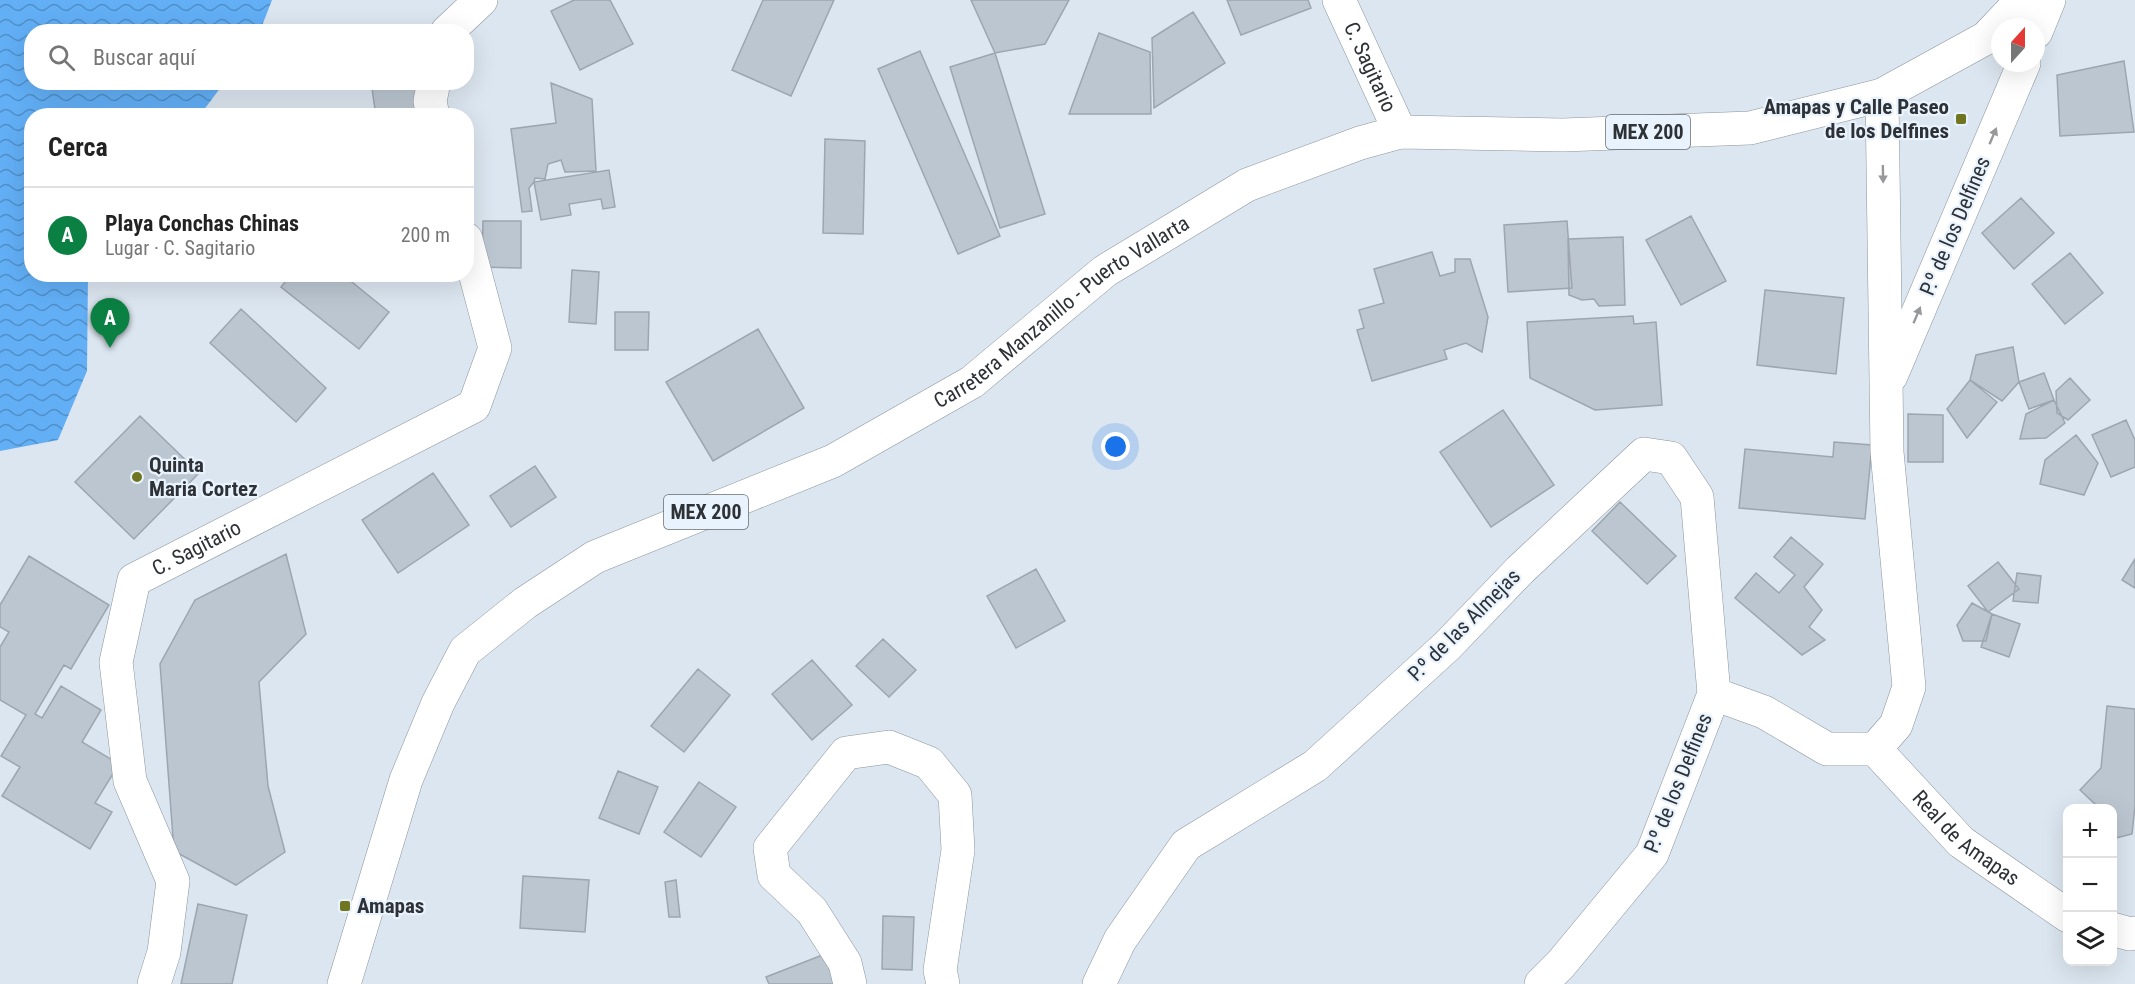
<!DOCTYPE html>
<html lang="es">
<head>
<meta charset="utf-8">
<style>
  body { margin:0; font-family:"Roboto Condensed",sans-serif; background:#f6f6f6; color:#222 }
  .controls { position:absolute; right:18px; bottom:18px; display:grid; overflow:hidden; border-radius:12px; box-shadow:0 6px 24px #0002 }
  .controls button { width:54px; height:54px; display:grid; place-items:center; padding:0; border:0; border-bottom:2px solid #e0e0e0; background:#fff; color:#222; font:30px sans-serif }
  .compass { position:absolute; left:1991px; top:18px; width:54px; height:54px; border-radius:50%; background:#fff; box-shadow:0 6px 24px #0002; rotate:21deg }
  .you { position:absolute; left:1116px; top:447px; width:21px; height:21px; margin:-15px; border:4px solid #fff; border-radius:50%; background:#1a73e8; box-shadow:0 0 0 9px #1a73e833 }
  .badge { display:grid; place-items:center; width:39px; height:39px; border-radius:50%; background:#0b8043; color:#fff; font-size:20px; font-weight:700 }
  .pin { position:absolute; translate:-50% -50px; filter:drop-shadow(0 2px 3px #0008) }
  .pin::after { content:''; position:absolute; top:32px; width:21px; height:18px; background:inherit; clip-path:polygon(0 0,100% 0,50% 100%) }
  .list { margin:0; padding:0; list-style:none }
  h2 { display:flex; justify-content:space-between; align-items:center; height:78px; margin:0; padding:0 24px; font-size:26px }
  h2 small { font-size:20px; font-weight:400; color:#767676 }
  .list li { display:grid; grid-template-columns:39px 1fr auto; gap:18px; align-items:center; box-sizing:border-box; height:96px; padding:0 24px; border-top:2px solid #e0e0e0 }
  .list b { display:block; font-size:22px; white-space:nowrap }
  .list p { margin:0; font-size:20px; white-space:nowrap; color:#767676 }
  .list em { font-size:20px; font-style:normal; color:#767676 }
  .icon { flex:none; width:33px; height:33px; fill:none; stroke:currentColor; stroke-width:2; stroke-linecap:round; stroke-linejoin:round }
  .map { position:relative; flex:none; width:2135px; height:984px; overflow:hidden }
  .search { position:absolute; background:#fff; box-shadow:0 6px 24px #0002; left:24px; top:24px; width:450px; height:66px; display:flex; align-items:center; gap:15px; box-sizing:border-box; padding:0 21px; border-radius:24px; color:#767676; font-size:22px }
  .panel { position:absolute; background:#fff; box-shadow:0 6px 24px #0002; left:24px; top:108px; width:450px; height:174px; border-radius:24px }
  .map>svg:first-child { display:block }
  .water { fill:url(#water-waves) }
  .building { fill:#bbc6d0; stroke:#9da6b0; stroke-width:1.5 }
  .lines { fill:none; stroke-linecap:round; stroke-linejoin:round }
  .minor-casing { stroke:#8b959e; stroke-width:34 }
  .trunk-casing { stroke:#8b959e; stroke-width:34 }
  .minor { stroke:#fff; stroke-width:33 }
  .trunk { stroke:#fff; stroke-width:33 }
  .oneway { fill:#96989a }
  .poi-dot { fill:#70761f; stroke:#e9f3fe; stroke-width:2 }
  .labels { text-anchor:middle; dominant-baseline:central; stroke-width:4.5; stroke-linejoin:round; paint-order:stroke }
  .shield { fill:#e9f3fe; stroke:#666c72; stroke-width:1.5 }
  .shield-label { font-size:20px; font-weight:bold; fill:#2e3236 }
  .street-label { font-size:21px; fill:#2e3236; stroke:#e9f3fe }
  .poi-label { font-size:21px; font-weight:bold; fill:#2e3236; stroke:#e9f3fe; text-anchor:start }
</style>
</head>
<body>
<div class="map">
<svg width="2135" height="984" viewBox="0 0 2135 984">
  <defs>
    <pattern id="water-waves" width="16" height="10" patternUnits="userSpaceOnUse" patternTransform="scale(1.5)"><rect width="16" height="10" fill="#62aff6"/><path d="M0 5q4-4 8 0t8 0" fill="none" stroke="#518fc8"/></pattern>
  </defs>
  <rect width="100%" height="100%" fill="#dce6f0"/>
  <!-- water -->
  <path class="water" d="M0 0H272L260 31 32 32V82L224 83 200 115 32 116V274L88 275 87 371 58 440 0 451Z"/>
  <!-- building -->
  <path class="building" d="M574 0H610L633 44 580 70 551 11Z
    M763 0H834L791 96 732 70Z
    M971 0H1069L1045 44 995 53Z
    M1227 0H1308L1311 8 1241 35Z
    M1193 12 1225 63 1154 108 1152 38Z
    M1099 33 1150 52 1151 114H1069Z
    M920 51 1000 236 958 254 878 69Z
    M995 53 1045 214 1000 228 950 67Z
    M2124 61 2134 132 2060 136 2057 75Z
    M371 82H419L424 116H376Z
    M551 83 592 99 596 171 565 172 561 160 548 164 545 179 535 178 534 182 529 188 532 211 522 212 511 129 556 123Z
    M825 139 865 141 863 234 823 233Z
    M609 170 615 207 603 209 601 199 569 204 571 215 541 220 534 182Z
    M2021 198 2054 233 2014 269 1982 233Z
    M1691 216 1726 281 1681 305 1646 240Z
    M483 221H521V268L482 267Z
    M1567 221 1572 288 1508 292 1504 225Z
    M1623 237 1625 305 1599 306 1594 299 1582 300 1569 295 1568 239Z
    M1432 252 1440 276 1455 272V259H1470L1488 317 1482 352 1466 343 1444 350 1447 359 1372 381 1357 330 1364 328 1359 310 1384 303 1374 269Z
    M2070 253 2103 293 2065 324 2032 284Z
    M572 270 599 272 596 324 569 322Z
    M291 274H342L389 312 359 349 281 287Z
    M1765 290 1844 298 1836 374 1757 365Z
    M241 309 326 388 296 422 210 343Z
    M615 312H649L648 350H615Z
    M1633 316 1634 324 1656 322 1662 405 1595 410 1530 378 1527 322Z
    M758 329 804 408 713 461 666 382Z
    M2013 347 2019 382 2002 401 1970 380 1976 355Z
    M2044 373 2054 400 2029 409 2019 382Z
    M2070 378 2090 400 2068 420 2057 413 2056 391Z
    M1970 380 1997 402 1967 438 1947 409Z
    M2054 400 2065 423 2046 438 2020 439 2026 414Z
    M1503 410 1554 485 1491 527 1440 452Z
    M1908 414 1943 415V462H1908Z
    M140 416 199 473 134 539 75 482Z
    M2126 420 2135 440V467L2111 477 2092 435Z
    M2076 435 2098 463 2084 495 2040 484 2045 460Z
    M1834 442 1872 445 1865 519 1739 508 1745 449 1833 457Z
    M535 466 556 497 511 527 490 496Z
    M433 473 469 525 398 573 362 520Z
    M1620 502 1676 556 1647 584 1592 531Z
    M1791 537 1823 564 1804 587 1822 610 1809 627 1825 640 1802 655 1735 598 1756 573 1779 593 1795 575 1774 557Z
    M286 554 306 634 259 682 268 786 285 852 236 885 174 851 160 664 195 600Z
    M29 556 109 605 71 669 64 665 35 714 42 718 61 686 101 710 82 742 119 764 95 803 112 812 90 849 2 796 20 767 1 756 26 715 0 700V647L9 632 0 627V605Z
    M2135 559V588L2122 580Z
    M1998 562 2019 589 1988 612 1968 586Z
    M1036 569 1065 621 1016 648 987 596Z
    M2017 573 2041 576 2038 603 2013 601Z
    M1972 603 1992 614 1986 641H1963L1957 625Z
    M1992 614 2020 624 2009 657 1981 647Z
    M883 639 916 670 889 697 856 666Z
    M812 660 852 705 812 740 772 694Z
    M698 669 730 695 684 752 651 726Z
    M2107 706 2135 709V806L2132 834 2112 839V808H2097L2096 805 2080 790 2101 768Z
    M618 771 658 787 639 834 599 818Z
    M699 782 736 807 701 857 664 832Z
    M523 876 589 880 585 932 520 928Z
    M676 880 680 917H669L665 882Z
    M198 904 247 915 232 984H181Z
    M883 916 914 917 912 970 882 969Z
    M825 954 837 984H769L766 977Z"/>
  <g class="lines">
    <!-- minor casing -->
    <g class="minor-casing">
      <g id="minor">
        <path id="s1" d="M1339 0 1400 132"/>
        <path d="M447 32 481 0"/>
        <path d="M2036 32 2049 0"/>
        <path d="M433 116 430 101 434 82"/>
        <path d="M1891 376 2024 63"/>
        <path d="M1714 694 1764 712 1827 749H1875L1896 725 1909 687 1887 452 1882 95"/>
        <path id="s2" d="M1875 749 1961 842 2068 916"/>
        <path d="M2112 929 2130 934 2135 933"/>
        <path id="s3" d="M154 984 164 952 173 881 130 781 116 662 134 580 474 406 495 348 466 239"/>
        <path d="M850 984 845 963 812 911 774 875 770 848 846 753 889 747 929 763 955 795 958 850 940 970 943 984"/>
        <path d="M1099 984 1120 940 1186 845 1315 766 1447 646 1520 570 1644 454 1671 458 1697 497 1714 694 1652 854 1561 964 1541 984"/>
      </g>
    </g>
    <!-- trunk casing -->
    <g class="trunk-casing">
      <g id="trunk">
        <path id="s4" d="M344 984 406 780 438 703 465 651 525 603 595 557 833 461 972 382 1105 271 1247 185 1360 143 1400 132 1563 135 1750 128 1882 95 1986 38 2022 0"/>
      </g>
    </g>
    <!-- minor -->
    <use href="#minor" class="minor"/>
    <!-- trunk -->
    <use href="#trunk" class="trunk"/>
  </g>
  <!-- one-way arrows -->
  <defs><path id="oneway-solid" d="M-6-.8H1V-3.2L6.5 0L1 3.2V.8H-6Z" transform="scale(1.5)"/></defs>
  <g class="oneway">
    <use href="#oneway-solid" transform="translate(1993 136) rotate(-67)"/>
    <use href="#oneway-solid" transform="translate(1883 174) rotate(89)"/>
    <use href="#oneway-solid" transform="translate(1917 315) rotate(-67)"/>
  </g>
  <!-- markers -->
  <g class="poi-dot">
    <rect x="1955" y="113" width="12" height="12" rx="3"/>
    <circle cx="137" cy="477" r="6"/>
    <rect x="339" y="900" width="12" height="12" rx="3"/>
  </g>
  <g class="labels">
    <!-- shield labels -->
    <g class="shield">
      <rect x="1606" y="115" width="84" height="34" rx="4.5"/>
      <rect x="664" y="495" width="84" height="34" rx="4.5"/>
    </g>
    <g class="shield-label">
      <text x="1648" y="132">MEX 200</text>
      <text x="706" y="512">MEX 200</text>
    </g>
    <!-- street labels -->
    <g class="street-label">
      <text stroke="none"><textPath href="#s1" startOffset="74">C. Sagitario</textPath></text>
      <text transform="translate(1955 226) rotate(-67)">P.º de los Delfines</text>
      <text stroke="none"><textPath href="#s4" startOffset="1046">Carretera Manzanillo - Puerto Vallarta</textPath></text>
      <text stroke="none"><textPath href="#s3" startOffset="488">C. Sagitario</textPath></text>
      <text transform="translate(1464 625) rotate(-45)">P.º de las Almejas</text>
      <text transform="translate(1678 783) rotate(-68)">P.º de los Delfines</text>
      <text stroke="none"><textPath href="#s2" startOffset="128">Real de Amapas</textPath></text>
    </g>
    <!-- poi labels -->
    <g class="poi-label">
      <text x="1949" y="107" text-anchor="end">Amapas y Calle Paseo<tspan x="1949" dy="24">de los Delfines</tspan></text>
      <text x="149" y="465">Quinta<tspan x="149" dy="24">Maria Cortez</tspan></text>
      <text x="357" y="906">Amapas</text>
    </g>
  </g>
</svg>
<div class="controls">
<button>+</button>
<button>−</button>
<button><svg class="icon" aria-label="layers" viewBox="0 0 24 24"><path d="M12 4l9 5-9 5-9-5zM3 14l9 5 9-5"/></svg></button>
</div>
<svg class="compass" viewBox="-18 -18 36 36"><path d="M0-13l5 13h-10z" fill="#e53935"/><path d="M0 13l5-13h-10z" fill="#767676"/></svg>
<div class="you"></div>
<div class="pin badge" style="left:110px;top:348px">A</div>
<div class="search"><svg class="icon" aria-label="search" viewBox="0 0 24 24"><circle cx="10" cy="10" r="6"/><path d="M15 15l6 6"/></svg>Buscar aquí</div>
<section class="panel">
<h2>Cerca<small></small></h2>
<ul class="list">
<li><span class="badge">A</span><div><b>Playa Conchas Chinas</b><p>Lugar · C. Sagitario</p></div><em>200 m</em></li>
</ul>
</section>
</div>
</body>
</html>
